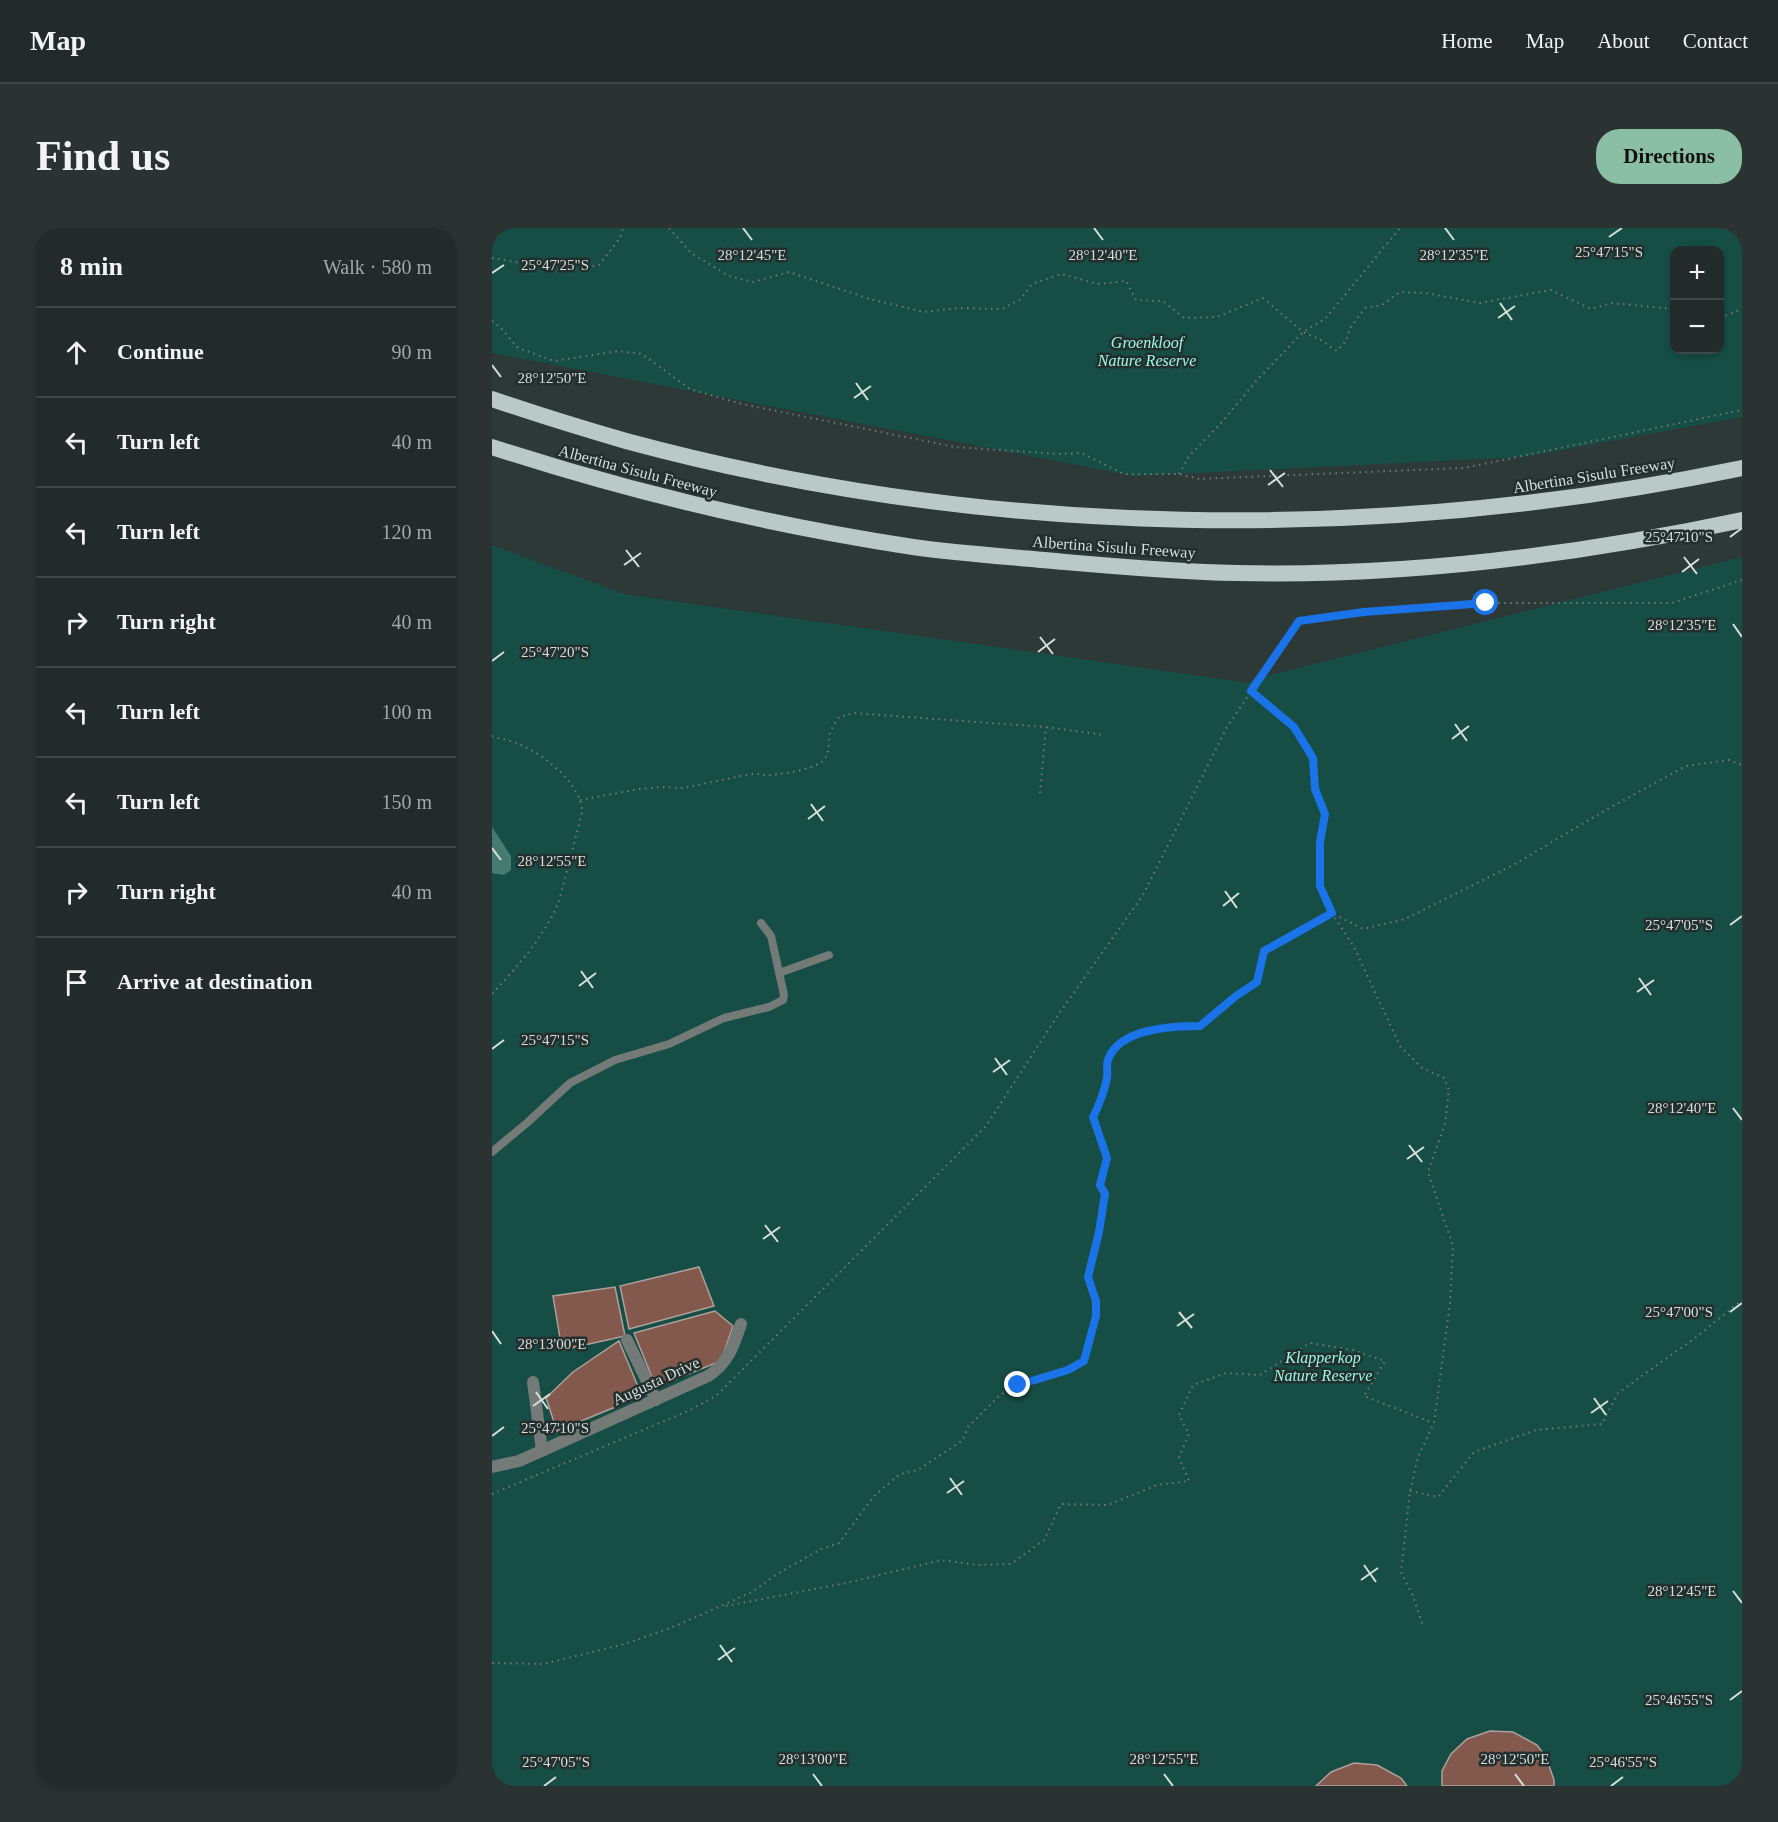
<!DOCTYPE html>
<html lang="en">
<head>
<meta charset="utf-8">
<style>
  body { margin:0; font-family:"Times New Roman",serif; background:#2a3331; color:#f1f3f6 }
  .controls { position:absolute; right:18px; top:18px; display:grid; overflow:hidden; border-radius:12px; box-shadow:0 3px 9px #0003 }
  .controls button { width:54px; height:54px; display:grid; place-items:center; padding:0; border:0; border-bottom:2px solid #3f4746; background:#222b29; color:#f1f3f6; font:30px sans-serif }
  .stop { position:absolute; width:18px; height:18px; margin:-14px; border:4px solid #1a73e8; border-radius:50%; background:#fff }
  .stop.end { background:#1a73e8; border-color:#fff; box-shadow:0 2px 6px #0008 }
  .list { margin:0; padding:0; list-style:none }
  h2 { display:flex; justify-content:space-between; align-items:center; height:78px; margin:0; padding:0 24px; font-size:26px }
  h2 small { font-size:20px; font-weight:400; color:#a2a7a8 }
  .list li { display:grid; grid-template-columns:39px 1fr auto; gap:18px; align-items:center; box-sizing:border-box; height:90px; padding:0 24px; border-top:2px solid #3f4746 }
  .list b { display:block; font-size:22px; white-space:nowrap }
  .list em { font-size:20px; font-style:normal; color:#a2a7a8 }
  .icon { flex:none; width:33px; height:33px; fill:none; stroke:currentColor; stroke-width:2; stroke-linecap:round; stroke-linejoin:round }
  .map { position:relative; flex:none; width:1250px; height:1558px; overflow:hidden; border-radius:24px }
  header { display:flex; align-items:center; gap:36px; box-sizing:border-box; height:84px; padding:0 30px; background:#222b29; border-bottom:2px solid #3f4746 }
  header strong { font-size:28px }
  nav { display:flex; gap:33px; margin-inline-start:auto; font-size:21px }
  .intro { display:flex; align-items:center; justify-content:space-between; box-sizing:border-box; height:144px; padding:0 36px }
  h1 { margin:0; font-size:42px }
  .button { padding:15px 27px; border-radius:24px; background:#8abfa5; color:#111; font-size:21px; font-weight:700 }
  main { display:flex; gap:36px; padding:0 36px }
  aside { flex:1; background:#222b29; border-radius:24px; box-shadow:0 3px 9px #0003 }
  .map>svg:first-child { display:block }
  .green { fill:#164e46; fill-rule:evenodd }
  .water { fill:#457b71 }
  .building { fill:#84594d; stroke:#aea09c; stroke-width:1.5 }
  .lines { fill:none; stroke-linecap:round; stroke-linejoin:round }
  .path { stroke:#707b79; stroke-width:2; stroke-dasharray:1.5 4.5; stroke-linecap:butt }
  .service { stroke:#737a78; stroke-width:8 }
  .minor { stroke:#737a78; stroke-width:12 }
  .trunk { stroke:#bbc9c6; stroke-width:16 }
  .route { stroke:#1a73e8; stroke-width:8 }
  .ticks { fill:none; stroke:#d7dfdd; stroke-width:2 }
  .labels { text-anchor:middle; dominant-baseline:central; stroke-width:5; stroke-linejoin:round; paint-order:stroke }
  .park-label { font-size:16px; font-style:italic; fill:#9ef8e8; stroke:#232f2d }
  .street-label { font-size:16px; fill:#d7dfdd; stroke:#232f2d }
  .ticks-label { font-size:15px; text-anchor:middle; fill:#d7dfdd; stroke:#232f2d; stroke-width:5; stroke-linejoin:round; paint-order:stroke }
</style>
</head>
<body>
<header>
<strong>Map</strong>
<nav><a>Home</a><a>Map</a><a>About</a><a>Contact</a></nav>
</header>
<div class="intro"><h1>Find us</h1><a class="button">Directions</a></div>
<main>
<aside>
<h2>8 min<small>Walk · 580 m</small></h2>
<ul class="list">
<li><svg class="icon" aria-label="ahead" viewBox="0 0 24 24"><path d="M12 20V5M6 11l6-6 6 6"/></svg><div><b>Continue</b></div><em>90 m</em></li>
<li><svg class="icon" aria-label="left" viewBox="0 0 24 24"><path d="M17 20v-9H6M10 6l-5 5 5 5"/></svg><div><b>Turn left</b></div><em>40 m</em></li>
<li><svg class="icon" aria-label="left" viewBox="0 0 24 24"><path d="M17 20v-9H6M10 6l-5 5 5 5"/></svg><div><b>Turn left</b></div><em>120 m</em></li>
<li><svg class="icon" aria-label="right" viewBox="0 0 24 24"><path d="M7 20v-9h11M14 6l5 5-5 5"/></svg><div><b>Turn right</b></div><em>40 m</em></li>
<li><svg class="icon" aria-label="left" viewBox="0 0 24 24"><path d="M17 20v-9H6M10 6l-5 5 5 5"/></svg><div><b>Turn left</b></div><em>100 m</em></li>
<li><svg class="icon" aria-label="left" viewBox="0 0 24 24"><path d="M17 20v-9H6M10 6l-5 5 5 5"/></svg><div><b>Turn left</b></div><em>150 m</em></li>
<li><svg class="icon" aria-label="right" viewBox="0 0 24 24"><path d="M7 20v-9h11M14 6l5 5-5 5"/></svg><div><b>Turn right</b></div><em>40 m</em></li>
<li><svg class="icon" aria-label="arrive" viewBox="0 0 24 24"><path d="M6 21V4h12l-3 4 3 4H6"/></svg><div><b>Arrive at destination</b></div></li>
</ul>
</aside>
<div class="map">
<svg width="1250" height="1558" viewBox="0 0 1250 1558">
  <rect width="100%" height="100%" fill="#2d3937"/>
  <!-- green -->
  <path class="green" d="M0 0H1250V189L1032 229 643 248 0 125ZM1182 22H1228V122H1182Z
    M0 317 132 366 757 455 759 452 1250 329V1558H0Z"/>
  <!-- water -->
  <path class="water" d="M0 599 19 628V642L12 647 0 645Z"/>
  <!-- building -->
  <path class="building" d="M207 1039 222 1078 137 1101 128 1058Z
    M123 1059 133 1108 70 1122 61 1068Z
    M223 1083 241 1098 229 1133 164 1159 142 1105Z
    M127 1113 150 1168 65 1203 54 1170 81 1144Z
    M998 1503 1021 1504 1045 1517 1054 1529 1062 1552V1558H950V1543L959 1526 975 1511Z
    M862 1535 885 1537 909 1550 915 1558H824L839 1544Z"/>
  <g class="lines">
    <!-- path -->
    <path class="path" d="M177 0 199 25 237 48 261 54 297 44 378 71 432 84 467 80 510 81 529 71 540 56 569 46 606 56 634 53 644 72 671 73 692 90 725 89 771 70 811 104 827 111 845 123 854 113 858 100 873 80 890 77 908 64 933 65 988 75 1059 62 1099 81 1120 75 1182 81
      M0 30 71 42 107 37 128 10 131 0
      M1228 90 1250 81
      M0 93 8 99 26 120 62 133 126 123 150 126 198 161 250 176 463 219 568 226 589 225 632 246H687L708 251 972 240 1250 182
      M687 246 698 227 730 194 765 152 811 104 833 91 908 0
      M759 463 802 499 821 530 823 561 833 586 828 614V658L840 685 862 719 908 818 930 840 952 850 957 862 953 896 936 944 961 1018 958 1075 942 1195 926 1229 918 1263 909 1344 921 1368 931 1398
      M0 508C10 511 21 513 31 518 54 528 91 558 90 585L67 673C53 708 25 739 0 766
      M548 565 554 499
      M88 572 147 561 169 559 191 560 259 546C266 545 272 548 278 547 291 546 329 541 334 529 338 522 336 513 338 505 340 499 344 494 347 489L362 485 554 499 612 507
      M918 1263 946 1269 982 1224 1044 1202 1110 1196 1126 1165 1203 1110 1250 1072
      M0 1266 196 1183 224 1168 494 898 566 787 651 667 735 499 807 393 872 384 994 375H1180L1250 352
      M234 1378 354 1355 450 1332 485 1337 519 1336 552 1312 569 1276 616 1277 665 1257 697 1253 687 1229 697 1206 687 1187 701 1157 734 1145 768 1147 818 1115 861 1122 893 1133 872 1168 941 1195
      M0 1435 51 1436 133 1416 186 1397 260 1364 285 1346 329 1321 347 1315 382 1268 408 1246 426 1242 471 1212 476 1199 508 1167 526 1157 576 1141 592 1133 604 1088V1073L596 1049 607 1004 613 966 608 957 616 930 601 889C606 880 613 861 615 850 617 844 614 837 616 832 627 800 680 798 707 798L744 768 765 754 772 723 840 685 871 701 913 691 1023 636 1112 583 1194 538 1237 532 1250 537"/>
    <!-- service -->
    <path class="service" d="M287 745 337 727
      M0 924 36 894 78 855 123 832 177 816 232 790 277 779 291 772 292 767 279 708 269 695"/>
    <!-- minor -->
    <path class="minor" d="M135 1112 164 1172
      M41 1154 50 1223
      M0 1239 27 1233 216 1148C236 1136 242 1117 249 1096"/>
    <!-- trunk -->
    <path class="trunk" d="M0 171C44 186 89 200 134 213 496 311 883 316 1250 240
      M0 219C138 264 277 297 421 319 471 326 522 329 573 334 630 339 687 344 744 345 914 349 1085 327 1250 292"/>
  </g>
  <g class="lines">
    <!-- route -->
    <path class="route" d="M526 1157 576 1142 592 1133 604 1088V1073L596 1049 607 1004 613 966 608 957 615 930 601 889C606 880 613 861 615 850 616 844 614 837 616 832 627 800 680 798 708 798L744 768 765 754 772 723 840 685 828 658V614L833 586 823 561 821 530 802 499 759 463 807 393 872 384 994 375"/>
  </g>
  <!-- ticks -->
  <path class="ticks" d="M251 0 260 12M602 0 611 12M953 0 962 12M1117 9 1130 0M0 45 12 37M1008 75 1020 92M1006 90 1023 78M0 137 9 149M364 155 376 172M362 170 379 158M778 242 791 259M776 257 793 245M1238 309 1250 300M134 322 147 339M1192 329 1205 346M132 337 149 325M1190 344 1207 331M1241 396 1250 409M548 409 561 426M546 424 563 411M0 433 12 424M963 496 975 513M960 511 977 498M319 576 331 593M316 591 333 578M0 620 9 632M733 663 745 680M731 678 747 665M1238 697 1250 688M89 743 101 760M1147 750 1159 767M87 758 104 745M1145 764 1162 752M0 821 12 812M503 830 515 847M501 844 518 832M1241 880 1250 892M917 917 930 934M915 931 932 919M273 997 286 1014M271 1011 288 999M687 1084 700 1100M1238 1084 1250 1075M685 1098 702 1086M0 1103 9 1116M44 1164 56 1181M1102 1170 1114 1187M41 1178 58 1166M1099 1185 1116 1173M0 1208 12 1199M458 1250 470 1267M455 1265 472 1253M872 1337 884 1354M869 1352 886 1340M1241 1363 1250 1375M228 1417 240 1434M226 1432 243 1420M1238 1472 1250 1463M321 1546 330 1558M672 1546 681 1558M1023 1546 1032 1558M52 1558 64 1549M1119 1558 1131 1549"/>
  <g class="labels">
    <!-- park labels -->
    <g class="park-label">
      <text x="655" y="114">Groenkloof<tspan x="655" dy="18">Nature Reserve</tspan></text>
      <text x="831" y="1129">Klapperkop<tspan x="831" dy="18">Nature Reserve</tspan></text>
    </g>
    <!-- street labels -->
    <g class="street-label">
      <text transform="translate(146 243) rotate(15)">Albertina Sisulu Freeway</text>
      <text transform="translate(1102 247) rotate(-9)">Albertina Sisulu Freeway</text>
      <text transform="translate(622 319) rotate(4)">Albertina Sisulu Freeway</text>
      <text transform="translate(164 1153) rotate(-25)">Augusta Drive</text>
    </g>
  </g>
  <g class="ticks-label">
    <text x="1117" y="29">25°47'15"S</text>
    <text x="260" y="32">28°12'45"E</text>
    <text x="611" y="32">28°12'40"E</text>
    <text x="962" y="32">28°12'35"E</text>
    <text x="63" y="42">25°47'25"S</text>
    <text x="60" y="155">28°12'50"E</text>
    <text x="1187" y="314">25°47'10"S</text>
    <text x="1190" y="402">28°12'35"E</text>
    <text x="63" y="429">25°47'20"S</text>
    <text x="60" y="638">28°12'55"E</text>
    <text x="1187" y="702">25°47'05"S</text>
    <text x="63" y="817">25°47'15"S</text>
    <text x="1190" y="885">28°12'40"E</text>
    <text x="1187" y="1089">25°47'00"S</text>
    <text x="60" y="1121">28°13'00"E</text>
    <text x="63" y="1205">25°47'10"S</text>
    <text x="1190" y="1368">28°12'45"E</text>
    <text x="1187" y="1477">25°46'55"S</text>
    <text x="321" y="1536">28°13'00"E</text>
    <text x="672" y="1536">28°12'55"E</text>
    <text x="1023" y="1536">28°12'50"E</text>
    <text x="64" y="1539">25°47'05"S</text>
    <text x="1131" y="1539">25°46'55"S</text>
  </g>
</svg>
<div class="controls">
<button>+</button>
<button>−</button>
</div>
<div class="stop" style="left:994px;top:375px"></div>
<div class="stop end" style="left:526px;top:1157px"></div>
</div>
</main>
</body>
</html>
